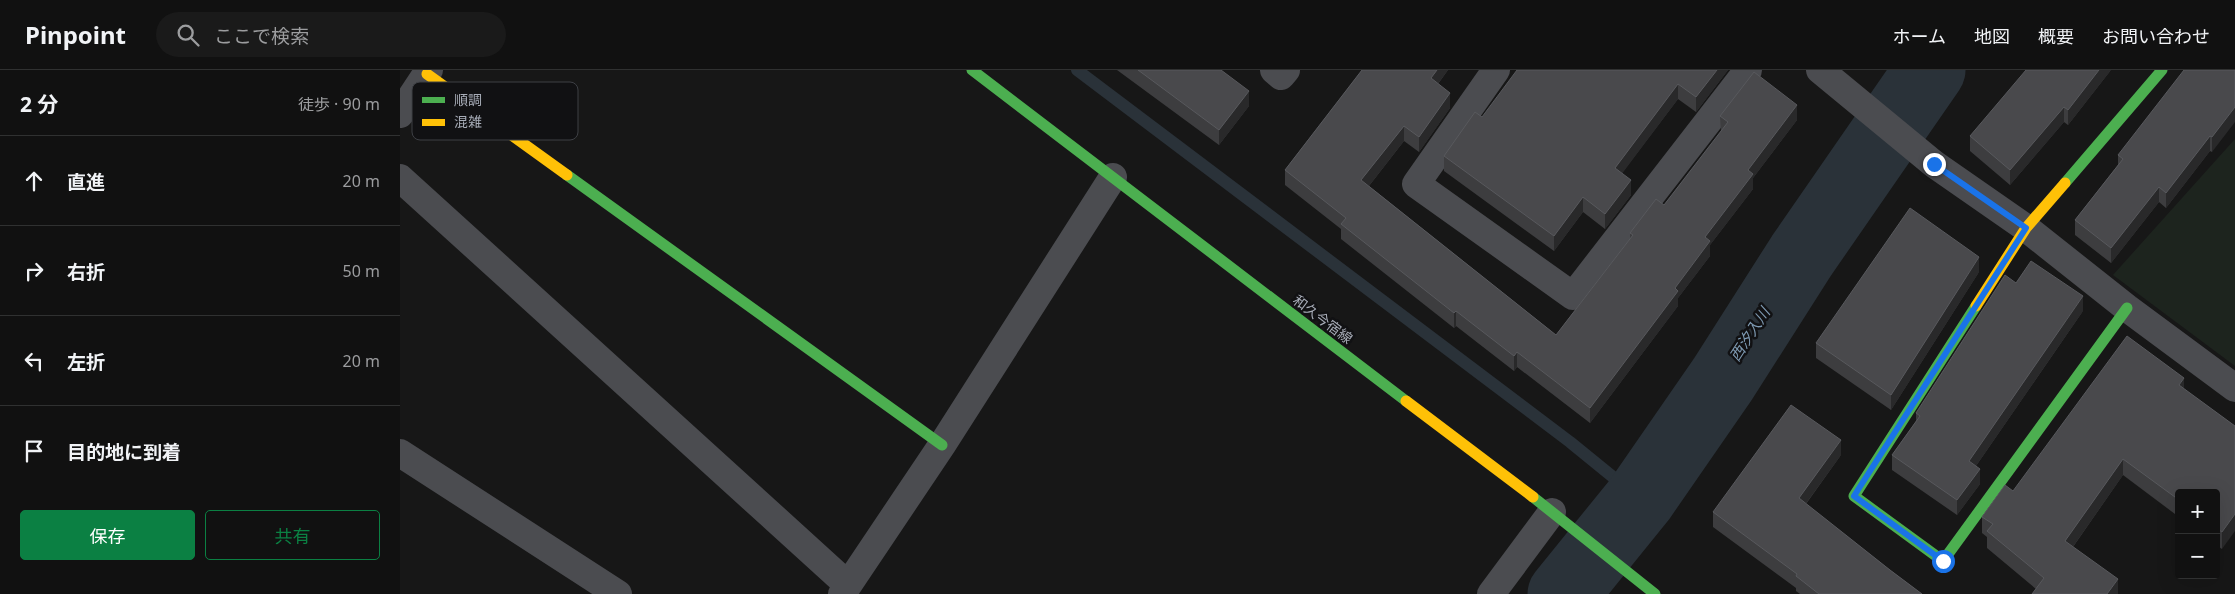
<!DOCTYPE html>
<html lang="ja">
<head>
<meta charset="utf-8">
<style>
  body { margin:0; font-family:"Noto Sans","Noto Sans JP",sans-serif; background:#1a1a1a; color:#f1f3f6 }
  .controls { position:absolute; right:15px; bottom:15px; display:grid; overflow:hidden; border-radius:5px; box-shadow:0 5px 20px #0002 }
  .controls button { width:45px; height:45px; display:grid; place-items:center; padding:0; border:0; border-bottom:1px solid #303131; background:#111; color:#f1f3f6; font:25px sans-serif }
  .stop { position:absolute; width:15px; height:15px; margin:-11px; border:4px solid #1a73e8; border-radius:50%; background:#fff }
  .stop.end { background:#1a73e8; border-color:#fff; box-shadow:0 1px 5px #0008 }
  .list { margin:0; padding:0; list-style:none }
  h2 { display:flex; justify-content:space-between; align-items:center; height:65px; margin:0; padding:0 20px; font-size:21px }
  h2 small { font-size:16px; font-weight:400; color:#9c9d9f }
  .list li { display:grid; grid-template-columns:32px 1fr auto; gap:15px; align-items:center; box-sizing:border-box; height:90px; padding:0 20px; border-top:1px solid #303131 }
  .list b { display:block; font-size:19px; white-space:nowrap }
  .list em { font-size:16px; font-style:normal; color:#9c9d9f }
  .actions { display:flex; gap:10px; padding:15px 20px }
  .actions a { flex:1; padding:11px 0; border:1px solid #0b8043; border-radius:5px; text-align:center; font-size:18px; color:#0b8043 }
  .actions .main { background:#0b8043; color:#fff }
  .icon { flex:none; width:28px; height:28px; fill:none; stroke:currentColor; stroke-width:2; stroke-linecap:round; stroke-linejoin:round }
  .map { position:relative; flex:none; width:1835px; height:524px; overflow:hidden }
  header { display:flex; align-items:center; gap:30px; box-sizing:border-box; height:70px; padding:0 25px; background:#111; border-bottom:1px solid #303131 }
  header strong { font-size:24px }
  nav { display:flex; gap:28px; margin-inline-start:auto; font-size:18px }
  .search { width:350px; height:45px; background:#1a1a1a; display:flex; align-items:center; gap:12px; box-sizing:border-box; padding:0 18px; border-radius:28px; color:#9c9d9f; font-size:19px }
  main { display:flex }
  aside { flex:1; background:#111 }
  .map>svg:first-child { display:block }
  .green { fill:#1d241e }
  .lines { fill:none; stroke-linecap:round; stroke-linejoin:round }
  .stream { stroke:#2a3239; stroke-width:12 }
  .river { stroke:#2a3239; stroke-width:71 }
  .street { stroke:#4b4c50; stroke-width:28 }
  .fast { stroke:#4caf50; stroke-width:11 }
  .slow { stroke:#ffc107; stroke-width:11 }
  .wall { fill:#3d3d3f }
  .shaded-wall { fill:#29292a }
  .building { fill:#49494c; stroke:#58595d }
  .route { stroke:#1a73e8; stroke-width:6 }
  .labels { text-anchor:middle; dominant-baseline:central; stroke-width:5; stroke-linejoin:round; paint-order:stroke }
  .street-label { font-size:14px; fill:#a8adb8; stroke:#111113 }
  .water-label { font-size:15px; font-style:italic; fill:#7f9bb3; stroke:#111113 }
  .key { fill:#111113; stroke:#3e4045; stroke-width:1 }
  .key-label { font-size:14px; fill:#a8adb8 }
</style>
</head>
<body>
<header>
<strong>Pinpoint</strong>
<div class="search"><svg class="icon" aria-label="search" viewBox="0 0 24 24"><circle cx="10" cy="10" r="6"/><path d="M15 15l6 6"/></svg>ここで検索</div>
<nav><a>ホーム</a><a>地図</a><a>概要</a><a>お問い合わせ</a></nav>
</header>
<main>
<aside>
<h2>2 分<small>徒歩 · 90 m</small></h2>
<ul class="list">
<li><svg class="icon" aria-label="ahead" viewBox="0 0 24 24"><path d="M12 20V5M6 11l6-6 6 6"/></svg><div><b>直進</b></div><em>20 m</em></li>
<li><svg class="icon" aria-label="right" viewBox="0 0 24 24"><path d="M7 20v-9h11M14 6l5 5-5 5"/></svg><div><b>右折</b></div><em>50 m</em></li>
<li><svg class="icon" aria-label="left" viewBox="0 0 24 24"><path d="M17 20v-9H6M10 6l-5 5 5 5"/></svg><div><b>左折</b></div><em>20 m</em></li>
<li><svg class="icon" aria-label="arrive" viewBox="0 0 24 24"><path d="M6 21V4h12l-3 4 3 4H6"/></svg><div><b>目的地に到着</b></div></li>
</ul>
<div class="actions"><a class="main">保存</a><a>共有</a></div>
</aside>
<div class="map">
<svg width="1835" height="524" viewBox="0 0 1835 524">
  <rect width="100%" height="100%" fill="#171717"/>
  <!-- green -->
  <path class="green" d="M1835 69V296L1713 205Z"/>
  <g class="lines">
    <!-- stream -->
    <path class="stream" d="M677 0 1170 372 1240 429"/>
    <!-- river -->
    <path class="river" d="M1163 524 1240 429 1323 309 1402 185 1530 0"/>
    <!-- street -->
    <path class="street" d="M874 0 881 6 886 0
      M1096 0 1016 114 1173 226 1348 0
      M1420 0 1534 94 1626 158 1727 238 1835 318
      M0 44 29 0
      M0 108 448 515
      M0 383 218 524
      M442 524 542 375 713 107
      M1091 524 1152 442"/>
    <!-- fast -->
    <path class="fast" d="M572 0 1006 331
      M167 105 542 375
      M1665 113 1762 0
      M1576 236 1454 426 1543 491 1727 238
      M1133 427 1255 524"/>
    <!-- slow -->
    <path class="slow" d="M27 4 167 105
      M1576 236 1626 158 1665 113
      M1006 331 1133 427"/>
  </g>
  <!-- wall -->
  <path class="wall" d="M717 0H821L849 36 819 75Z
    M962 0H1048L1038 14 1050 38 1019 82 1004 71 969 116 1156 265 1230 169V163L1264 135 1321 62 1320 46 1397 50 1353 108V119L1310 175V186L1278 228V236L1190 353 1117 297 1114 301 1056 256 1054 258 941 169V159L885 115V100Z
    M1328 0 1296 42 1278 29 1222 103 1231 125 1205 159 1183 142 1154 181 1044 101V86L1082 47Z
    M1711 0 1668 55 1664 52 1610 115 1570 81V66Z
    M1835 0 1812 82 1810 81 1766 138 1759 132 1711 193 1675 165V150L1718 95V85Z
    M1579 202 1491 340 1416 288V273Z
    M1683 241 1576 396 1580 414 1557 445 1492 400V385L1516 351V343Z
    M1784 319 1835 356 1822 479 1816 475V423H1779V447L1723 405 1673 477 1718 524 1636 519 1587 478V467L1582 463V447L1613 421Z
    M1441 385 1406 434 1490 500 1522 524H1400L1396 521V518L1313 457V442Z"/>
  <!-- shaded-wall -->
  <path class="shaded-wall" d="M1037 0H1048L1031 23V8Z
    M1317 0H1328L1296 42V27Z
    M1699 0H1711L1668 55V40Z
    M1278 14V29L1215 113V98Z
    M849 21V36L819 75V60Z
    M1050 23V38L1019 82V67Z
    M1397 35V50L1353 108V119L1310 175V186L1278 228V236L1190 353V338L1305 167 1348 100Z
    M1664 37V52L1610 115V100Z
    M1835 37V52L1812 82V67Z
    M1004 56V71L961 126V110Z
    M1810 66V81L1766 138V123Z
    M1231 110V125L1205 159V144Z
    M1759 117V132L1711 193V178Z
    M1183 127V142L1154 181V166Z
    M1579 187V202L1491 340V325Z
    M1683 226V241L1569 406V391Z
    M1056 241V256L1054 258V243Z
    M1117 282V297L1114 301V286Z
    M1784 308V324L1779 315Z
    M1441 370V385L1399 443V428Z
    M1723 389V405L1665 488V471Z
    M1580 399V414L1557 445V430Z
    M1835 444V461L1822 479V462Z
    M1718 509V524H1707Z"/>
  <!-- building -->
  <path class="building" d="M738 0H821L849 21 819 60Z
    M962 0H1037L1031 8 1050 23 1019 67 1004 56 961 110 1156 265 1233 165 1230 163 1256 129 1264 135 1328 52 1320 46 1354 2 1397 35 1348 100 1353 104 1305 167 1310 171 1275 218 1278 221 1190 338 1117 282 1114 286 1056 241 1054 243 941 154 946 148 885 100Z
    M1117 0H1317L1296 27 1278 14 1215 98 1231 110 1205 144 1183 127 1154 166 1044 86 1075 42 1082 47Z
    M1626 0H1699L1668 40 1664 37 1610 100 1570 66Z
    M1784 0H1835V37L1812 67 1810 66 1766 123 1759 117 1711 178 1675 150 1723 89 1718 85Z
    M1510 138 1579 187 1491 325 1416 273Z
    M1631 191 1683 226 1569 391 1580 399 1557 430 1492 385 1520 346 1516 343 1605 205 1616 213Z
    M1727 266 1784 308 1779 315 1835 356V444L1822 462 1816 458V423H1779V430L1723 389 1665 471 1718 509 1707 524H1632L1644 508 1587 461 1593 454 1582 447 1605 415 1613 421Z
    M1391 335 1441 370 1399 428 1490 500 1522 524H1419L1396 506 1397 504 1313 442Z"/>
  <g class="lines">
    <!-- route -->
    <path class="route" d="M1534 94 1626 158 1454 426 1543 491"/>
  </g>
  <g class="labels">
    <!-- street labels -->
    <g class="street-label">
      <text transform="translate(923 249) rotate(37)">和久今宿線</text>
    </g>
    <!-- water labels -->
    <g class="water-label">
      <text transform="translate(1349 264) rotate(-57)">西汐入川</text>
    </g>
  </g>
  <!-- legend -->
  <rect x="12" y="12" width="166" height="58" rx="8" class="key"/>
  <rect x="22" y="27" width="23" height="6" fill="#4caf50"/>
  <rect x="22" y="49" width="23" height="7" fill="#ffc107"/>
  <g class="key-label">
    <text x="54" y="35">順調</text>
    <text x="54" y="57">混雑</text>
  </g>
</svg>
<div class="controls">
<button>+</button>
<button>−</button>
</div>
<div class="stop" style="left:1543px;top:491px"></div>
<div class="stop end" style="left:1534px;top:94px"></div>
</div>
</main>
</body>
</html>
